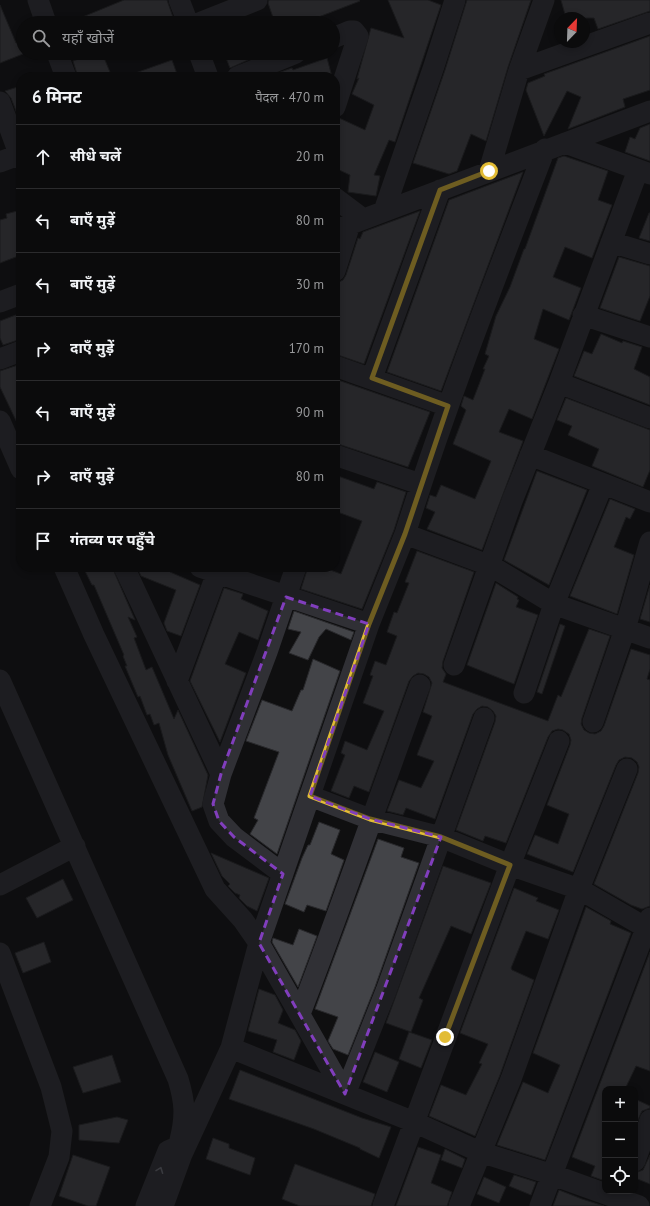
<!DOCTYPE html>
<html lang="hi">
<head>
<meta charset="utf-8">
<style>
  body { margin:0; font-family:"PT Sans","Noto Sans Devanagari",sans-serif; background:#19191a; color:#f1f3f6 }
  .controls { position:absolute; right:12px; bottom:12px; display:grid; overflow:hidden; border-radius:8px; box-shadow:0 2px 6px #0003 }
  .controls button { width:36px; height:36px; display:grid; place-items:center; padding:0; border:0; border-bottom:1px solid #2b2b2d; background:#0b0b0c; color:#f1f3f6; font:20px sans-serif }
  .compass { position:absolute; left:554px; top:12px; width:36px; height:36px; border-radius:50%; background:#0b0b0c; box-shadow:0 2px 6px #0003; rotate:23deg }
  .stop { position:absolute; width:12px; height:12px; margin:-9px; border:3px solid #e2bc35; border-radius:50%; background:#fff }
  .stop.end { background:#e2bc35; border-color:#fff; box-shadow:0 1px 4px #0008 }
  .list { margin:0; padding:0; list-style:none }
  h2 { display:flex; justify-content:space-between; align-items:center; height:52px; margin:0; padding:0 16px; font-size:17px }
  h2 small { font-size:13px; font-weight:400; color:#9a9b9d }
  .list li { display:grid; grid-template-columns:26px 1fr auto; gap:12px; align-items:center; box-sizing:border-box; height:64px; padding:0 16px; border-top:1px solid #2b2b2d }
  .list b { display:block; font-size:15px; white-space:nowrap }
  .list em { font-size:13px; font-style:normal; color:#9a9b9d }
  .icon { flex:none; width:22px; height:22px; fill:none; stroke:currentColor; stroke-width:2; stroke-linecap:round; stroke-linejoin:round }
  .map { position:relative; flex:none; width:650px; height:1206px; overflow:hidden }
  .search { position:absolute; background:#0b0b0c; box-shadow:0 2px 6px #0003; left:16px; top:16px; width:324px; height:44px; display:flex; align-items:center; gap:10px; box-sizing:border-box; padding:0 14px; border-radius:22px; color:#9a9b9d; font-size:15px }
  .panel { position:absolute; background:#0b0b0c; box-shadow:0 2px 6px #0003; left:16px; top:72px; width:324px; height:500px; border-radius:16px }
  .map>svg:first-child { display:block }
  .building { fill:#434448; stroke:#29292c }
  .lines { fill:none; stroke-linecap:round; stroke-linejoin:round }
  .minor { stroke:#303035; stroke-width:21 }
  .oneway { stroke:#6e7079 }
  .route { stroke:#e2bc35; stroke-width:5 }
  .marked { fill:none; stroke:#813ebd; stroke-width:3; stroke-dasharray:8 5; stroke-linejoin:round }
</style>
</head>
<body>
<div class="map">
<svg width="650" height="1206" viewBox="0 0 650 1206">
  <rect width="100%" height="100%" fill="#0f0f10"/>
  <!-- building -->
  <path class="building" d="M124 0H167L175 23H68Z
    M269 0H359L360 1 303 23H275L268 3Z
    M388 0H428L441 5 395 142 389 140 374 175 380 176 376 196 348 192 350 175 335 168V125L339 118 365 130 374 105 352 94 359 78 357 79 371 28 404 38Z
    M467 0H531L508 67 486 141 471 134 457 171 449 174 413 163 445 70Z
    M561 0H650V11L598 29 594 18H566Z
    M0 5 16 43 23 41V54L0 63Z
    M247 17 249 23H232Z
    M650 36V90L623 99 625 107 568 129 581 97 567 91 544 136 526 90 528 83 545 76 544 74Z
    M96 53H102L112 77H78L73 61Z
    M224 53H264L230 68Z
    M327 58 332 77H277L275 74 292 68 293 70Z
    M172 60 178 77H130V75Z
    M21 86V124L11 98 5 91Z
    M650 124V161L625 152 630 137 635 139 640 128Z
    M564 156 608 171 598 200 612 205 592 258 565 247 553 277 581 288 569 320 543 309 534 339 559 349 532 419 509 409 499 432 523 441 482 550 427 529 435 512 426 508 430 495 436 497 441 485 475 499 491 461 453 444 466 410 461 406 464 396 473 400 485 369H483L489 356 485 354 496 316 510 287 524 249H525L558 158Z
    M523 172 441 391 387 372 449 200Z
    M21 210V255L0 263V220L7 218 6 214Z
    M420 211 364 364 335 354V288L337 283 343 280 346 275 358 238 360 239 363 232Z
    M649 213H650V241L639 238Z
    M619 257 650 266V296L640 321 600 308Z
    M21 313V339L3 345 0 338V321Z
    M601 334 622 343 623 341 642 347 634 369 650 377V405L574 376 584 351 592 354Z
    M21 364V431L0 387V371Z
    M335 379 430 412 408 467 335 443Z
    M566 398 650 430V470L643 487 592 466 599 449 568 435 572 426 557 420Z
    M537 471 587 490 549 585 504 560Z
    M335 475 374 489 377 482 406 492 394 530 362 609 301 589 308 567H322L341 574 362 521 335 511Z
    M610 499 635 509 630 519 626 517 614 547 634 555 617 614 570 596Z
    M417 551 474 572 443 661 442 668 446 674 443 682 548 721 558 695 561 697 589 629 610 636 582 718 581 724 584 730 589 733 595 734 601 731 604 726 631 649 650 655V669L647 679 650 680V906L642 909 631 905 594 884 638 773 639 767 637 762 632 758 625 757 619 760 616 765 573 872 527 854 535 835 558 844 569 814 547 805 570 745 571 740 569 734 563 730 558 729 552 731 548 737 506 843 485 836 483 841 456 830 495 722 496 716 493 711 488 707 482 706 477 709 473 714 435 819 406 808 403 815 387 811 399 780 421 788 434 761 417 755 432 716 423 712 432 683 429 677 424 674 418 673 413 676 409 681 369 792 354 786 349 798 331 791 345 755 341 753 345 741 367 750 384 711 363 703 373 676 370 675 375 661 386 665 397 636 387 632 394 612 397 613 409 583 405 582Z
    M83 567H112L135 620 128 617 137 637 134 638 146 670 152 667 174 719 178 710 208 775 202 807 192 811 168 755 159 723 154 725 150 714 147 715 140 696 138 697 125 666H127L123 656 124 655 94 585H92Z
    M137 567H172L170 572 200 585 181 636 167 631 164 623 176 590 141 576Z
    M496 583 518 597 517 599 519 600 516 607 538 615 514 684 467 665Z
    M650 585V622L640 619Z
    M224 588 243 594 241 599 268 611 258 640 239 632 225 664 246 673 220 742 190 681Z
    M294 611 354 632 351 640 326 629 319 637 308 660 289 653 301 632 288 629Z
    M560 624 565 626 542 694 537 692Z
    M313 659 340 671 277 854 250 834 258 820 254 818 279 752 246 741 262 700 292 711 301 690H303Z
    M319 822 340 830 331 854 344 860 326 911 307 905 304 912 285 904 302 858 308 845H310Z
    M378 839 404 848 401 857 419 863 375 987 348 1055 333 1049 328 1041 338 1017 315 1009Z
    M211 853 269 878 257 911 247 906 239 898 240 895 235 893 228 886 230 884 222 876Z
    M443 866 491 883 471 934 451 926 419 998 423 1000 411 1032 386 1023Z
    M63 879 73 900 37 918 26 898Z
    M514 888 538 898 536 901 559 910 548 939 526 931 511 968 512 970 534 980 500 1075 475 1136 429 1116 441 1085 466 1095 482 1064 479 1063 488 1044 460 1033Z
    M586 907 611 921 610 924 631 933 545 1160 497 1145 523 1082 548 1093 560 1065 533 1053Z
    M299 929 317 936 298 987 272 942 273 938 293 945Z
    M44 942 51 962 23 973 15 953Z
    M650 952V1071L636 1066 625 1089H605V1181L591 1176 595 1166 572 1157Z
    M259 989 275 995 283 1010 278 1023 295 1030 301 1041 294 1060 273 1052 277 1040 248 1031Z
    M409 1032 432 1040 421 1068 399 1059Z
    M375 1052 399 1062 387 1092 363 1082Z
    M112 1055 121 1082 83 1093 73 1067Z
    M240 1070 362 1118 391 1127 379 1158 360 1149V1148L314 1129 229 1099Z
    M635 1099 650 1106V1108L642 1111 635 1126Z
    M117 1117 128 1120 119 1143 79 1140V1125Z
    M213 1138 229 1144V1148L255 1158 250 1175 206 1159Z
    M418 1147 441 1155 431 1183 452 1192 447 1206H396Z
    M445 1149 465 1159 462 1168 441 1160Z
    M73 1155 110 1167 96 1206H88L59 1196Z
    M650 1155V1184L635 1178V1173L643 1170Z
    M295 1164 375 1194 371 1206H300L282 1199Z
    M514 1175 536 1182 531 1195 509 1186Z
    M484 1177 506 1187 499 1203 477 1194Z
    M559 1190 582 1199 604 1206H553Z"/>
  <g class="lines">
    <!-- minor -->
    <path class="minor" d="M38 0 46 23
      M179 0 188 23
      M199 23 257 0
      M333 38 350 31H354L358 36 335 107
      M57 53 66 77
      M199 53 208 77
      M519 70 650 23
      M237 77 296 53
      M0 102 21 159
      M565 143 650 174
      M545 149C496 277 446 404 405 534L491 566 554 604 650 638
      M0 162 21 154
      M489 171 519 70 544 0
      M335 198 363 219
      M384 211 434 66 455 0
      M335 230 650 111
      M611 242 650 254
      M335 271 350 224
      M0 302 21 294
      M583 315 650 337
      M0 359 21 351
      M335 366 448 406
      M372 378 440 190
      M559 383 650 418
      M0 421 21 469
      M335 455 420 484
      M530 455 650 502
      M64 567 94 635 215 889 243 920 259 943 345 1094
      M124 567 221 774
      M200 567 369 624
      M454 665 512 501 559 383 638 170
      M0 680 178 1079C185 1102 186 1116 180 1140
      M177 681 217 573
      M524 693 554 604 603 484
      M593 722 625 629 650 542
      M310 796 370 819 441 837 510 865 579 889 650 930
      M283 874 234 837 219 821 213 804 221 774 267 652 296 567
      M0 885 75 846
      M0 953 51 1087 62 1131 59 1157 40 1206
      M300 1014C342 905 380 795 420 685
      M231 1048 414 1122 480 1152 553 1175 639 1206
      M345 1094 386 991 484 718
      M635 1161 650 1120
      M146 1206 168 1151 175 1148 182 1154
      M163 1206 182 1154 231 1048 259 943 369 624 405 534
      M383 1206 510 865 559 741
      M459 1206 511 1079 579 889 627 769
      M540 1206 650 918"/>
  </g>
  <!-- one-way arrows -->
  <defs><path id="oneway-chevron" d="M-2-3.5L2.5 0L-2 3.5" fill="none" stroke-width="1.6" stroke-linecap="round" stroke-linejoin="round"/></defs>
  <use class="oneway" href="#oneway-chevron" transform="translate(160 1170) rotate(-69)"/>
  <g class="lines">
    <!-- route -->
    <path class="route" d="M445 1037 510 865 441 837 370 819 310 796 369 624 405 534 448 406 372 378 440 190 489 171"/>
  </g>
  <!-- marked area -->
  <path d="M0 0H650V1206H0ZM286 597 369 624 310 796 370 819 441 837 345 1094 259 943 283 874 234 837 219 821 213 804 221 774Z" fill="#0f0f10" fill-opacity=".55" fill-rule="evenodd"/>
  <path class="marked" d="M286 597 369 624 310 796 370 819 441 837 345 1094 259 943 283 874 234 837 219 821 213 804 221 774Z"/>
</svg>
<div class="controls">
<button>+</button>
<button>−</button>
<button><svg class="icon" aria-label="locate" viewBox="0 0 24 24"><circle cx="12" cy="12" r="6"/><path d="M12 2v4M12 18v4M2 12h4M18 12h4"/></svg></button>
</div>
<svg class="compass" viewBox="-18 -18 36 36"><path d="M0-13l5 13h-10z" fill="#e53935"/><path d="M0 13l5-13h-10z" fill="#9a9b9d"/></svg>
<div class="stop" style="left:489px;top:171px"></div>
<div class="stop end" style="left:445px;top:1037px"></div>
<div class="search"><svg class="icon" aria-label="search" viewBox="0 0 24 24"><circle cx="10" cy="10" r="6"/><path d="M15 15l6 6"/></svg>यहाँ खोजें</div>
<section class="panel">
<h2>6 मिनट<small>पैदल · 470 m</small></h2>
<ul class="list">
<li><svg class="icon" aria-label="ahead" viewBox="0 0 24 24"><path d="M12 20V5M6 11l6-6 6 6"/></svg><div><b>सीधे चलें</b></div><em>20 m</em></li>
<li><svg class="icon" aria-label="left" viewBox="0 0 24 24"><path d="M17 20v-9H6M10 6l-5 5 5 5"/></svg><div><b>बाएँ मुड़ें</b></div><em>80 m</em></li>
<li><svg class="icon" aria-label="left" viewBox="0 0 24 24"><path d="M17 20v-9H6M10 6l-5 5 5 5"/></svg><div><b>बाएँ मुड़ें</b></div><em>30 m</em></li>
<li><svg class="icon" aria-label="right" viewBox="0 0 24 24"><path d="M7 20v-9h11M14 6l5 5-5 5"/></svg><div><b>दाएँ मुड़ें</b></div><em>170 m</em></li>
<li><svg class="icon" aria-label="left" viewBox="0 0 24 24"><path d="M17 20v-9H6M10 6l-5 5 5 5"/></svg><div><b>बाएँ मुड़ें</b></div><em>90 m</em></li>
<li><svg class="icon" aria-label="right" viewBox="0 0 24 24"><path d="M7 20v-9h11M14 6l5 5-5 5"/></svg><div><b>दाएँ मुड़ें</b></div><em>80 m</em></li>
<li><svg class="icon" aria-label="arrive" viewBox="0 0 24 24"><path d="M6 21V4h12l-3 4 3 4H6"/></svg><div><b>गंतव्य पर पहुँचे</b></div></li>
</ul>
</section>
</div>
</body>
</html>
